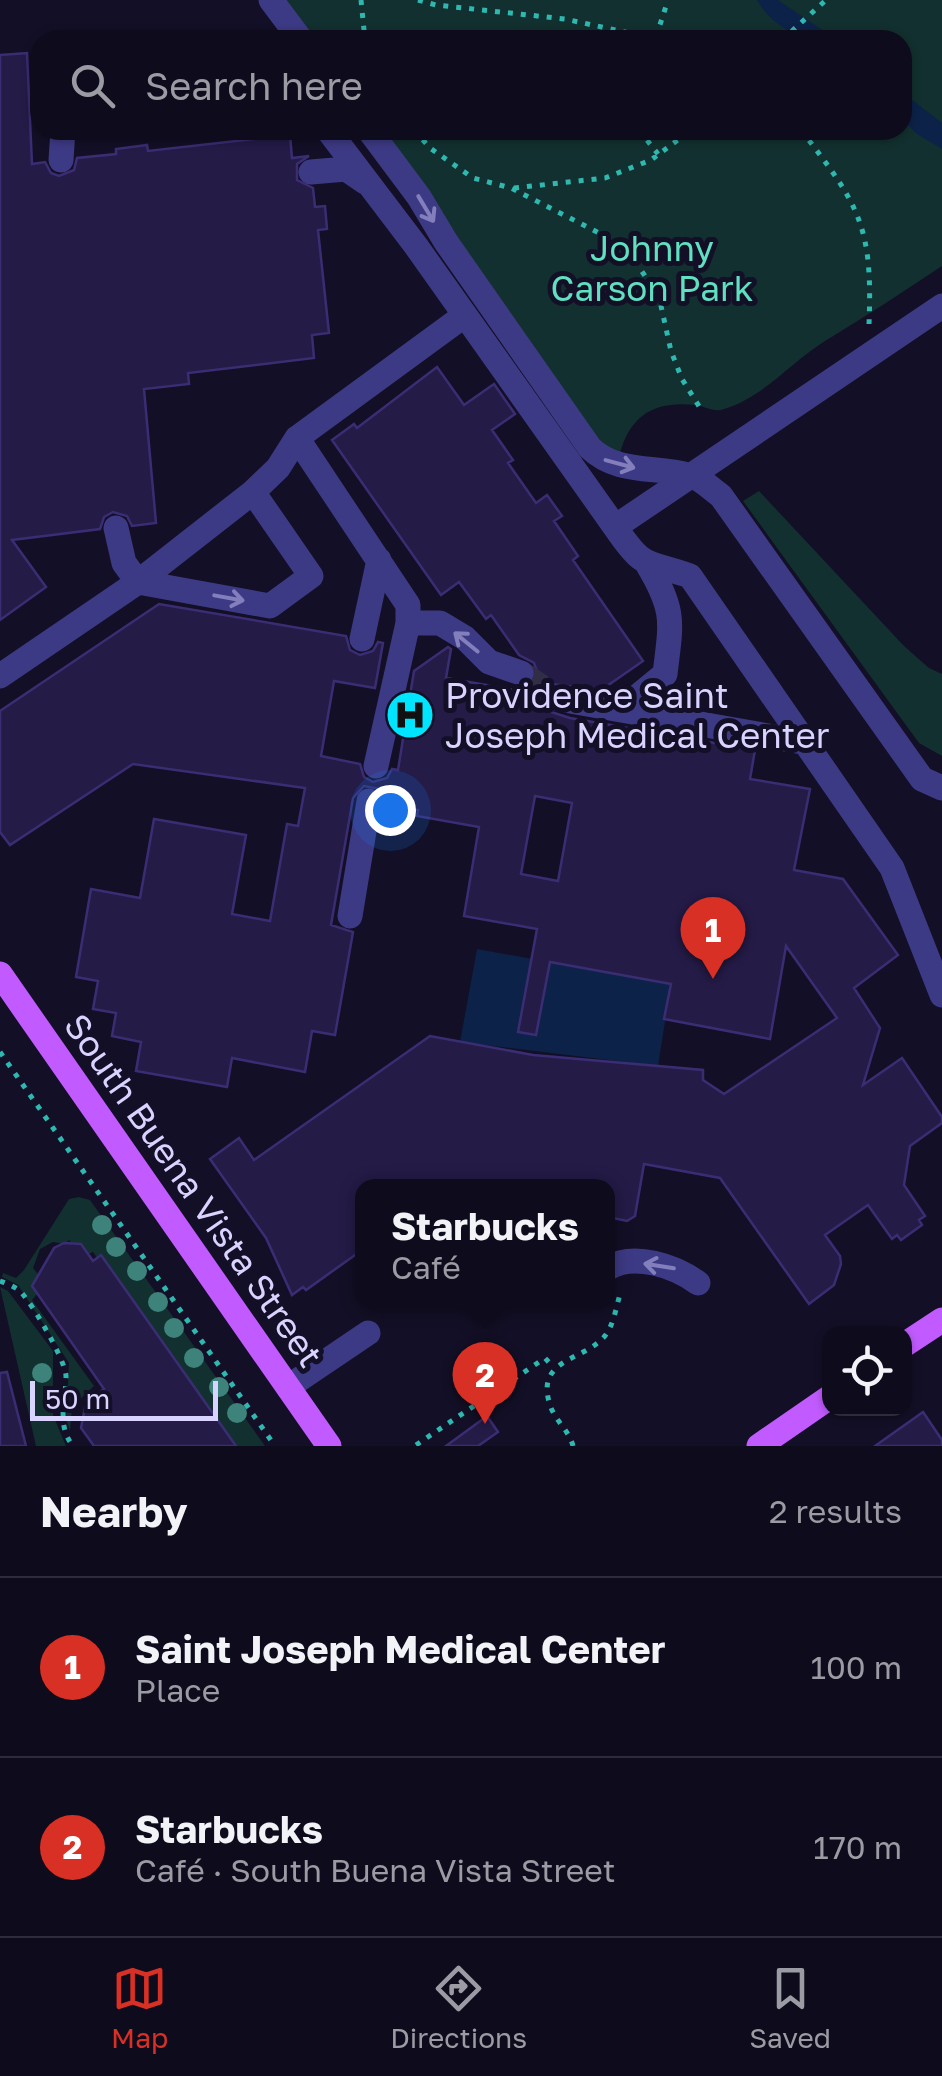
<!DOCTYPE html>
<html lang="en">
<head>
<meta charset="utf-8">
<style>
  body { margin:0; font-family:"Golos Text",sans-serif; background:#1c1929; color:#f1f3f6 }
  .controls { position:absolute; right:30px; bottom:30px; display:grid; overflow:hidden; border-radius:20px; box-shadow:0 2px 8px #0004 }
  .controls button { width:90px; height:90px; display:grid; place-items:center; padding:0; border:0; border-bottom:2px solid #2e2b3b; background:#0e0b1c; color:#f1f3f6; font:50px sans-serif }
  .scale { position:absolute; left:30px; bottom:25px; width:188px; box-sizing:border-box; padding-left:10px; border:5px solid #d9d4ff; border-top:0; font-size:28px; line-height:35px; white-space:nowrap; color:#d9d4ff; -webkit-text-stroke:8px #130f26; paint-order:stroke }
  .you { position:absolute; left:390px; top:810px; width:35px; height:35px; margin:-25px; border:8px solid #fff; border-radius:50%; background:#1a73e8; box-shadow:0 0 0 15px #1a73e833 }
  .badge { display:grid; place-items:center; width:65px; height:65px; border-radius:50%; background:#d93025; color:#fff; font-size:32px; font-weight:700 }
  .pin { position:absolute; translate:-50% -82px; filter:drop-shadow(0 2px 5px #0008) }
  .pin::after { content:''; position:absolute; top:52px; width:35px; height:30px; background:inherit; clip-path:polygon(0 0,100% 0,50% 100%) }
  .popup { position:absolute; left:355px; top:1179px; width:260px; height:130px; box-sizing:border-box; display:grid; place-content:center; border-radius:20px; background:#0e0b1c; filter:drop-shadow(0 2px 8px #0005); font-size:32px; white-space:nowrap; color:#9b9ba3 }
  .popup b { font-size:38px; color:#f1f3f6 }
  .popup::after { content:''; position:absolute; left:50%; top:100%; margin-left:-20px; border:20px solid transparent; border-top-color:#0e0b1c }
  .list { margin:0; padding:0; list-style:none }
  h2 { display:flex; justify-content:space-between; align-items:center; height:130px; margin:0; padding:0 40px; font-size:42px }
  h2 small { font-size:32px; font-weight:400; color:#9b9ba3 }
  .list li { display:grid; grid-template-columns:65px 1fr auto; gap:30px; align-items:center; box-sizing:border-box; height:180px; padding:0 40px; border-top:2px solid #2e2b3b }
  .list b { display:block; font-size:38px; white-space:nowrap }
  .list p { margin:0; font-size:32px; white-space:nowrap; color:#9b9ba3 }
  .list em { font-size:32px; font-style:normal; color:#9b9ba3 }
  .icon { flex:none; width:55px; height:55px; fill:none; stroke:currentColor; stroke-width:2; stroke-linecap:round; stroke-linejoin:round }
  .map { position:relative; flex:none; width:942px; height:1446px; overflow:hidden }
  .search { position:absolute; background:#0e0b1c; box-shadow:0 2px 8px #0004; left:30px; right:30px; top:30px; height:110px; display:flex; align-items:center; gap:25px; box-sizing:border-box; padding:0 35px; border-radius:30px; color:#9b9ba3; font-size:38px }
  .sheet { height:490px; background:#0e0b1c }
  nav { display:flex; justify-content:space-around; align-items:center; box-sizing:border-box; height:140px; border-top:2px solid #2e2b3b; background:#0e0b1c; font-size:28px; color:#9b9ba3 }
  nav a { display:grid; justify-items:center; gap:5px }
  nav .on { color:#d93025 }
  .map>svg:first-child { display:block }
  .green { fill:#12302f }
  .water { fill:#0c2248 }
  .building { fill:#241b47; stroke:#3b2d73; stroke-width:2.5; fill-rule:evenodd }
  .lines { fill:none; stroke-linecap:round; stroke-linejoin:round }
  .minor-tunnel { stroke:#312d47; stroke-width:25; stroke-dasharray:25 12; stroke-linecap:butt }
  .path { stroke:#2fb8b0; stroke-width:5; stroke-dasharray:5 8; stroke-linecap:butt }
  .minor { stroke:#3d3a85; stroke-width:25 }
  .major { stroke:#c25bff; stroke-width:25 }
  .tree { fill:#3d827b }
  .oneway { stroke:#837fbc }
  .labels { text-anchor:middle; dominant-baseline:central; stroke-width:10; stroke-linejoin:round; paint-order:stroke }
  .park-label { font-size:35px; fill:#5fe0c0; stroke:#130f26 }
  .poi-label { font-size:35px; fill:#d9d4ff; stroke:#130f26; text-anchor:start }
  .street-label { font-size:35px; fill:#d9d4ff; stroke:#130f26 }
</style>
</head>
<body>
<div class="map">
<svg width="942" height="1446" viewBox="0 0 942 1446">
  <rect width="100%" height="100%" fill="#130f26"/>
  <!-- green -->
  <path class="green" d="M280 0H942V266C903 292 865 317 825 341 791 362 764 397 724 409 714 413 705 406 695 405 654 401 631 415 620 453L601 444 382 130H902V40H311Z
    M759 491 904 646 929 668 942 674V756L919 743 743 501Z
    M79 1197 90 1200 265 1446H229L93 1252 82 1257 69 1240 65 1244 53 1242 40 1249 33 1268 46 1284 32 1300 94 1386 72 1407 70 1431 66 1419 69 1363 18 1285 2 1277 3 1273 16 1278 24 1270 69 1199Z
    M0 1287 8 1291 53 1351V1415L66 1446H36Z"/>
  <!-- water -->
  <path class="water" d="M757 0H778L837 40C804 40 775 31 757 0Z
    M902 92 942 123V149L917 134 902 119Z
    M477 949 671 984 658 1066 460 1042Z"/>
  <!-- building -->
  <path class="building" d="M27 53 32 164 45 162 51 173 59 176 74 170 77 158 116 154V149L147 145 148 151 290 135 292 158 309 156 297 164V180L313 188 315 207 325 206 327 229 318 230 329 333 312 335 314 358 188 373 189 384 144 389 156 523 132 526 127 516 113 512 104 517 100 529 12 540 46 587 0 620V55Z
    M437 367 464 405 494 384 515 414 492 430 513 460 508 463 536 503 547 495 562 516 554 521 578 556 573 560 643 661 607 686 606 691 553 684 543 697 548 711 570 718 755 750 750 779 810 789 794 870 843 879 898 955 854 988 880 1028 863 1085 902 1058 942 1117V1123L910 1146 904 1185 925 1216 919 1220 922 1225 901 1240 897 1235 892 1239 868 1205 825 1235 840 1256 841 1264 834 1285 809 1304 720 1178 644 1164 635 1216 627 1221 608 1217V1186H362V1250L306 1290 303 1287 292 1295 266 1238 210 1159 239 1138 254 1160 430 1036 533 1055 703 1070V1080L724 1094 837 1018 786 946 770 1039 664 1019 671 984 550 962 536 1035 518 1032 537 929 464 916 479 827 417 816 418 810 385 804 380 789 364 786 353 798 331 925 353 932 335 1035 312 1031 305 1072 232 1058 227 1087 136 1071 141 1042 112 1036 116 1013 93 1009 98 981 76 977 91 889 140 898 154 819 246 835 232 914 270 921 287 824 298 826 305 788 133 764 10 845 0 832V711L159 604 346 636 350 650 360 655 373 651 378 642 383 643 375 688 334 681 321 756 360 764 364 777 373 782 387 778 392 769 398 770 414 671 448 647 451 649 446 678 515 690 532 685 537 671 534 663 519 655 491 615 486 619 459 582 441 595 332 440 354 424 357 428ZM535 796 572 803 558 881 521 874Z
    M64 1243 81 1244 93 1261 101 1255 236 1446H94L81 1428 86 1402 104 1389 32 1286 54 1248Z
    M7 1372 26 1446H0V1373Z
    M923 1412 942 1440V1446H875Z
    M487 1416 498 1432 478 1446H446Z"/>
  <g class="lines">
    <!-- minor-tunnel -->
    <path class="minor-tunnel" d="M521 673 559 699"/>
    <!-- path -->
    <path class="path" d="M361 0 365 40
      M418 0 436 5 565 19 661 40
      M656 37 668 0
      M782 40 826 0
      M414 130 430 148 473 178 511 188 607 237 637 264 659 297 671 351 682 379 702 411
      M639 130 658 154
      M801 130C859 205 873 226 869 324
      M514 188 605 178 651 160 691 130
      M0 1052 275 1446
      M0 1281C6 1283 16 1287 21 1292 33 1305 65 1359 66 1376 66 1401 56 1425 73 1446
      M416 1445 545 1358 554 1368
      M573 1446C569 1430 555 1421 550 1405 535 1359 582 1361 603 1338 613 1328 616 1308 620 1294"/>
    <!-- minor -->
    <path class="minor" d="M271 0 301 40
      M328 130 416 246 615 527 942 306
      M369 130 419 197 446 242 590 448C617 474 654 466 688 475 700 477 711 489 721 496L922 779 942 788
      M61 160 63 130
      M311 172 346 169 365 182
      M297 438 408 605V623L376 766
      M615 527C645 571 645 560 690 576L892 868 942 995
      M116 528 124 563 138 582 270 606 311 576 253 492
      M408 623H440L465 638 489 662 521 673
      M362 639 379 560
      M0 676 138 582 253 492 278 468 297 438 465 315
      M559 699 621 710 665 674C671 623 676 612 648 565
      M621 710 808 743
      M350 916 369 801
      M608 1268C634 1252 675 1266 698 1283
      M288 1387 368 1333"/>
    <!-- major -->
    <path class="major" d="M0 974 329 1446
      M904 1345 942 1320
      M759 1446 830 1397"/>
  </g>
  <!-- trees -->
  <g class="tree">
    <circle cx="102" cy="1225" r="10"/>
    <circle cx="116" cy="1247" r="10"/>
    <circle cx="137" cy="1271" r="10"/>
    <circle cx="158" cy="1302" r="10"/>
    <circle cx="174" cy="1328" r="10"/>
    <circle cx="194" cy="1358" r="10"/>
    <circle cx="42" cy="1373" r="10"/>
    <circle cx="219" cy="1387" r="10"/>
    <circle cx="237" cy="1413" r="10"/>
  </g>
  <!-- one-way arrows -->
  <defs><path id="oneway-shaft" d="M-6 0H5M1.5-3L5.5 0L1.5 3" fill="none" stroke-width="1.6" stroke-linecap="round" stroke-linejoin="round" transform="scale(2.5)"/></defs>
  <g class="oneway">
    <use href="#oneway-shaft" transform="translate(426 209) rotate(59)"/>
    <use href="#oneway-shaft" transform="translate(620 464) rotate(15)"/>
    <use href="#oneway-shaft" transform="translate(229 598) rotate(10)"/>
    <use href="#oneway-shaft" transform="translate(466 642) rotate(-141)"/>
    <use href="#oneway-shaft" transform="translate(659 1266) rotate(-171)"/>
  </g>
  <!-- icons -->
  <defs>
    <g id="hospital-disc" transform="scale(2.5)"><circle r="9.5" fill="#00e5ff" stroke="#130f26"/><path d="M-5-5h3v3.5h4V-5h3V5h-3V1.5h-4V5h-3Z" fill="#111"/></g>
  </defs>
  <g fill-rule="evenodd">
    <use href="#hospital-disc" x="410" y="715"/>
  </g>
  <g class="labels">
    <!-- park labels -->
    <g class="park-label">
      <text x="652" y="248">Johnny<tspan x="652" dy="40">Carson Park</tspan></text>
    </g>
    <!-- poi labels -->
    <g class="poi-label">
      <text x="445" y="695">Providence Saint<tspan x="445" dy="40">Joseph Medical Center</tspan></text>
    </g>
    <!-- street labels -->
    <g class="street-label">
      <text transform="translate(194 1190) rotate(55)">South Buena Vista Street</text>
    </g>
  </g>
</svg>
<div class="controls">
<button><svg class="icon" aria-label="locate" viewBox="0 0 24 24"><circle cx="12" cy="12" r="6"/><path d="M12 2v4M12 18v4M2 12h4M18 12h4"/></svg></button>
</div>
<div class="scale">50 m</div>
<div class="you"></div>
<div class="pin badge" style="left:713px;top:979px">1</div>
<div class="pin badge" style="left:485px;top:1424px">2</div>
<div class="popup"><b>Starbucks</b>Café</div>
<div class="search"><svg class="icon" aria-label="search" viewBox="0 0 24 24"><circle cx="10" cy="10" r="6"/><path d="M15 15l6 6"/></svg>Search here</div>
</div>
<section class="sheet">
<h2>Nearby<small>2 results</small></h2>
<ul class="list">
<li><span class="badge">1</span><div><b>Saint Joseph Medical Center</b><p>Place</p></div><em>100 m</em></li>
<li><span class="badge">2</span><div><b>Starbucks</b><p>Café · South Buena Vista Street</p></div><em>170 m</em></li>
</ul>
</section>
<nav>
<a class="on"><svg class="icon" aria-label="map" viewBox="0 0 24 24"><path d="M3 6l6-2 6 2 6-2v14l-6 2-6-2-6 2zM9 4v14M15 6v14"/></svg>Map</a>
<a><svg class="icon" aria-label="directions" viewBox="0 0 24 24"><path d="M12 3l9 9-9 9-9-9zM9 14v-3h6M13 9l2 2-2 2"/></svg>Directions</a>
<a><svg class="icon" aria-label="saved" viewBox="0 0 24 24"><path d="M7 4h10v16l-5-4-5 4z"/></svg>Saved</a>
</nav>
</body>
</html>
